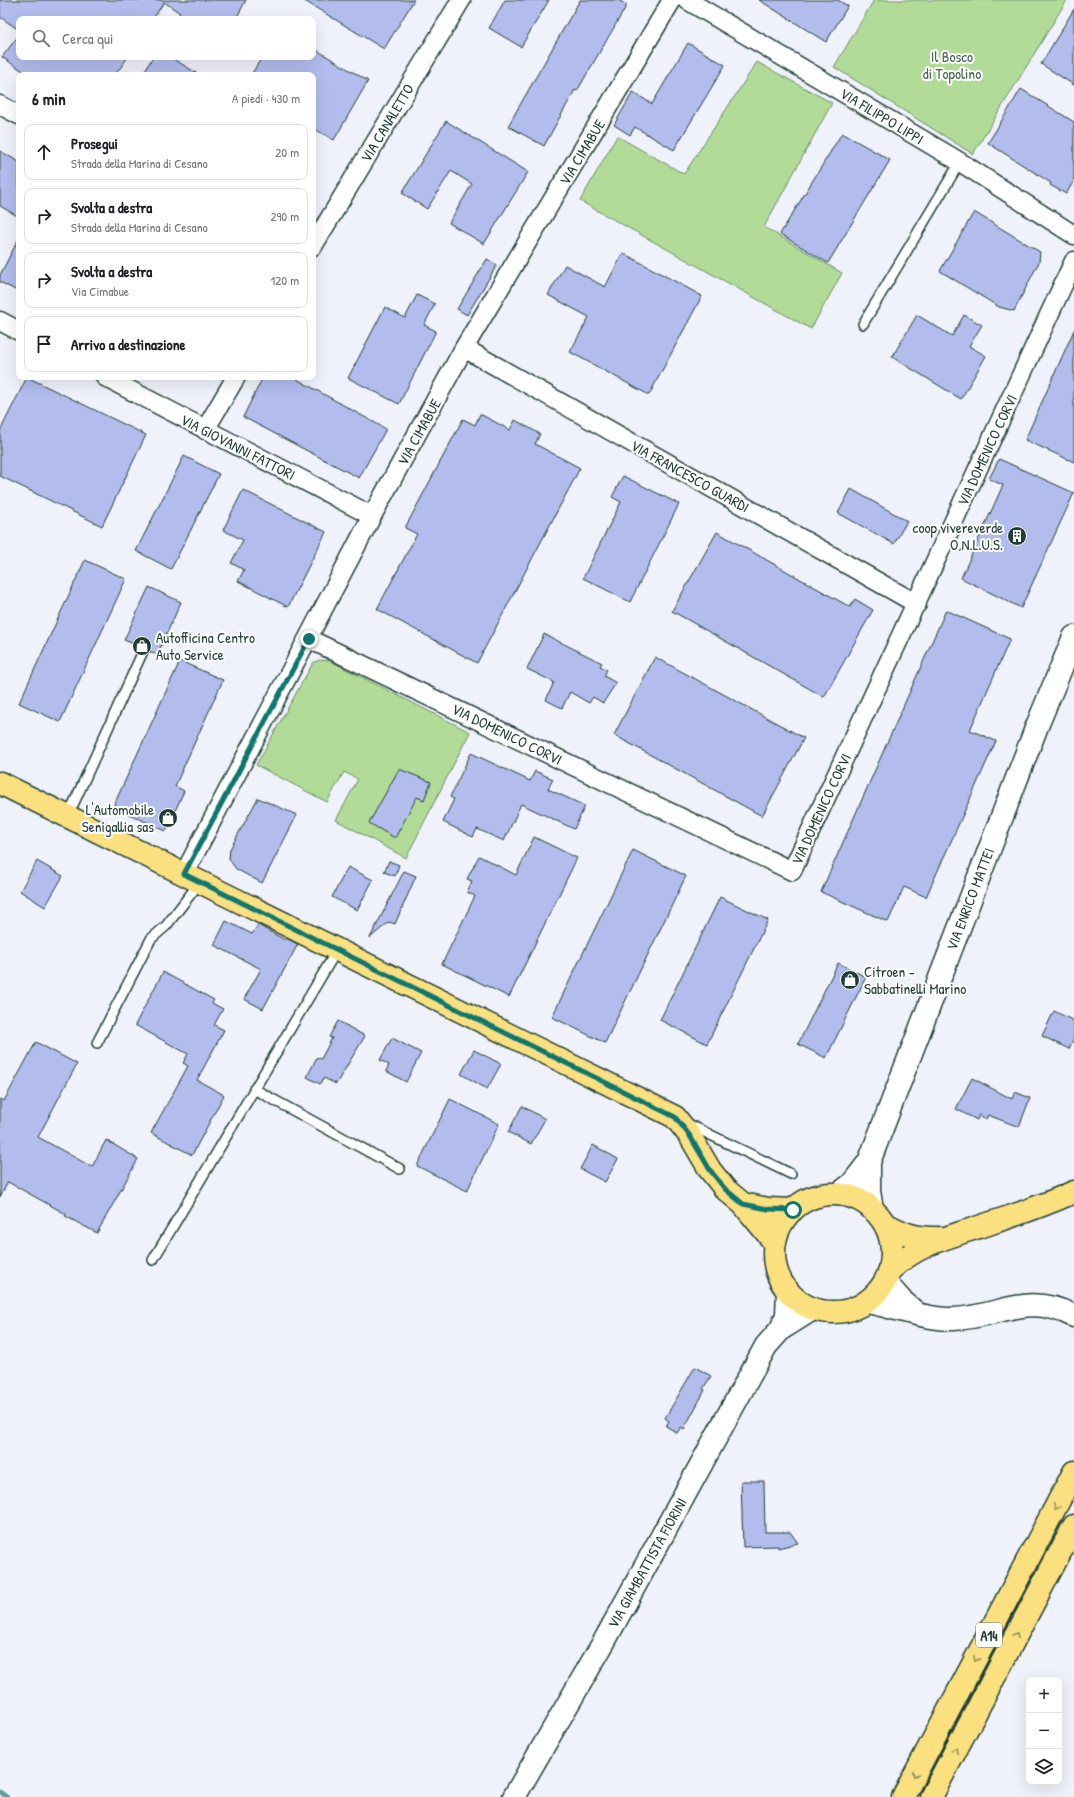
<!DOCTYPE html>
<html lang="it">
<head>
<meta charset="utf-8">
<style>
  body { margin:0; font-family:"Patrick Hand",sans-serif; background:#f2f2f2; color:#202124 }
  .controls { position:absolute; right:12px; bottom:12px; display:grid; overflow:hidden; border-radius:8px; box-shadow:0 4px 16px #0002 }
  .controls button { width:36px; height:36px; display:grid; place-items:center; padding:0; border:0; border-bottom:1px solid #e0e0e0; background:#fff; color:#202124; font:20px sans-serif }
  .stop { position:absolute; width:12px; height:12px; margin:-9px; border:3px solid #0f766e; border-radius:50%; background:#fff }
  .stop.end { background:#0f766e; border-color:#fff; box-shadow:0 1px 4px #0008 }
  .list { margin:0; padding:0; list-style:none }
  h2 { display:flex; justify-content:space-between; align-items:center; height:52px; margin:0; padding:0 16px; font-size:17px }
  h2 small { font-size:13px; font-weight:400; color:#757577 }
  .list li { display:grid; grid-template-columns:26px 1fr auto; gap:12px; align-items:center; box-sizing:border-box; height:56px; margin:0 8px 8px; padding:0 8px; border:1px solid #e0e0e0; border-radius:8px }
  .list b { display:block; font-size:15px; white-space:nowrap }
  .list p { margin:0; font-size:13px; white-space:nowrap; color:#757577 }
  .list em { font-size:13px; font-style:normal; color:#757577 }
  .icon { flex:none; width:22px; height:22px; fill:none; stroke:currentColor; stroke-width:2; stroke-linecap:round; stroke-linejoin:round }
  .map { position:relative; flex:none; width:1074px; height:1797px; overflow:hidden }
  .search { position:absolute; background:#fff; box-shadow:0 4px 16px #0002; left:16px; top:16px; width:300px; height:44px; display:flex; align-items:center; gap:10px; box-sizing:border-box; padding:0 14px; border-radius:8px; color:#757577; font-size:15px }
  .panel { position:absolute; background:#fff; box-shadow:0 4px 16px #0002; left:16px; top:72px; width:300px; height:308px; border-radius:8px }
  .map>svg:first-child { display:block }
  .green { fill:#b2db98; stroke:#688c66 }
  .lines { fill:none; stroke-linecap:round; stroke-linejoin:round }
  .stream { stroke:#5f9c9c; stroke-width:4.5 }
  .building { fill:#b2bced; stroke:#1f3d34 }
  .lane-casing { stroke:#1f3d34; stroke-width:12 }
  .street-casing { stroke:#1f3d34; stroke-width:21 }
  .secondary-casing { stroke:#1f3d34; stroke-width:25 }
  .primary-casing { stroke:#1f3d34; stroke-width:25 }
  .highway-casing { stroke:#1f3d34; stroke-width:25 }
  .lane { stroke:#fff; stroke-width:9 }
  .street { stroke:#fff; stroke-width:18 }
  .secondary { stroke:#fff; stroke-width:22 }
  .primary { stroke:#fbe080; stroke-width:22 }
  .highway { stroke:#fbe080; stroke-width:22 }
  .oneway { stroke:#8d8e5a }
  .route { stroke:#0f766e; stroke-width:5 }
  .labels { text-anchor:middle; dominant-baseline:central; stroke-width:4; stroke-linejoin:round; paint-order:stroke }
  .shield { fill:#fff; stroke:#627771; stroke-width:1 }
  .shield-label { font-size:14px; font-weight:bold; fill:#1f3d34 }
  .park-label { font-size:15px; fill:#44644d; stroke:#fff }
  .street-label { font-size:15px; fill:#1f3d34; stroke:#fff }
  .poi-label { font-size:15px; fill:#1f3d34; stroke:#fff; text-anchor:end }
</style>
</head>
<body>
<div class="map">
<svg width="1074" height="1797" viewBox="0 0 1074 1797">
  <rect width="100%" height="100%" fill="#f0f2fb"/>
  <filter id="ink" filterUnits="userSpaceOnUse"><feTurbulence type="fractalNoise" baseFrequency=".025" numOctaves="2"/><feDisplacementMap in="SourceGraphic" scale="8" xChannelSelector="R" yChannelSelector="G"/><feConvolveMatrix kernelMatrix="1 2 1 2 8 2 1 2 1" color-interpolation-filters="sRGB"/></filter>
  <g filter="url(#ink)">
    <!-- green -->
    <path class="green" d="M874 0H1067L973 154 834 67Z
      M757 62 832 103 764 227 842 273 811 329 580 201 617 136 684 174Z
      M319 660 330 661 470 732 406 858 336 820 358 779 344 772 327 802 256 765 313 663Z"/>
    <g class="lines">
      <!-- stream -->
      <path class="stream" d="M0 1792 7 1797"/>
    </g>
    <!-- building -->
    <path class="building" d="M0 0H246L236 19H176L180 13 164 2 153 19H19V30L0 17Z
      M303 0H414L384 49Z
      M505 0H549L521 47 489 28Z
      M580 0H618L627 5 577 91 575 90 544 146 508 126Z
      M759 0H838L848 6 826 42Z
      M1074 9V85L1041 64Z
      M19 35V57H128L115 75H29L2 57Z
      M688 43 725 65 674 150 635 127 630 135 614 125 633 92 652 104Z
      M313 48 368 81 334 140 313 128V75H251L262 57H313Z
      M153 57H170L200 75H142Z
      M1021 89 1074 122V181L1066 194 1050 185 1051 183 988 143Z
      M446 121 528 172 484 244 449 223 472 184 451 171 427 209 402 193Z
      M842 133 890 160 828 263 780 234Z
      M0 151 19 162V217L0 206Z
      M974 212 1040 252 1039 262 1014 311 999 307 940 271Z
      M19 238V292L0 282V275Z
      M623 253 702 296 649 395 570 352 589 317 548 295 565 265 605 287Z
      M487 259 497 265 467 315 457 309Z
      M417 295 435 304 424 325 436 331 399 404 348 378 385 307 405 318Z
      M917 315 952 336 964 315 982 325 969 346 986 356 961 399 892 357Z
      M1074 330V462L1025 440Z
      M27 377 146 435 102 526 0 476V431Z
      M263 377H293L386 429 359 478 243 417Z
      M480 414 510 430 515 420 540 434 535 444 580 468 477 663 377 609 417 534 405 528 463 419 475 425Z
      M184 456 219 474 171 569 136 551Z
      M999 459 1074 493 1021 608 961 578 1003 485 989 479Z
      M623 476 679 504 630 602 583 578 621 502 612 497Z
      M851 489 907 521 894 544 838 513Z
      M243 490 326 532 288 607 238 581 244 570 231 563 243 540 223 530Z
      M717 532 850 607 855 599 873 610 824 697 672 611Z
      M85 560 126 579 60 722 19 703Z
      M149 587 181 602 157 655 149 651V646L146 643 141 644 139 646 124 640Z
      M946 610 1010 639 970 730 996 741 926 897 904 887 888 922 821 892Z
      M544 634 602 663 600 666 607 670 604 676 616 683 603 703 593 697 589 703 570 692 562 708 546 700 554 682 527 669Z
      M655 657 804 738 762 816 614 735Z
      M180 661 223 680 175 786 184 791 166 831 113 807Z
      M471 753 530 781 535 771 553 779 548 789 585 806 574 829 521 804 504 841 477 829 473 837 443 822 454 799 450 797Z
      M399 769 431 782 424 800 417 797 395 838 369 823Z
      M258 798 297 815 262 883 236 869 229 859 230 849Z
      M534 837 577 858 509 997 442 964 475 896 467 892 472 881 467 879 479 856 516 875Z
      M633 850 686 876 605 1043 552 1017Z
      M37 861 63 876 45 907 20 891Z
      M389 861 399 865 395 876 384 872Z
      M348 867 373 880 357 910 332 897Z
      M404 871 416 876 395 924 389 922 370 938Z
      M720 897 768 920 707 1044 660 1020Z
      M226 921 252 934 258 925 285 940 286 938 298 944 263 1009 244 999 261 969 214 945Z
      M838 963 866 977 826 1058 798 1044Z
      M163 972 214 1000 212 1003 223 1009 214 1025 224 1030 197 1080 224 1095 192 1155 151 1133 188 1066 183 1063 188 1054 135 1025Z
      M1054 1011 1074 1021V1038L1069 1049 1042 1036Z
      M338 1021 365 1036 336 1084 324 1078 320 1084 307 1077 317 1057 321 1059 332 1038 329 1037Z
      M392 1038 421 1053 406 1082 386 1071 389 1065 380 1060Z
      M36 1042 77 1064 38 1137 92 1167 106 1140 138 1159 97 1233 65 1216 66 1214 8 1182 0 1197V1099L4 1101Z
      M474 1050 501 1064 487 1089 461 1074Z
      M972 1078 1012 1099 1015 1092 1030 1098 1019 1127 988 1115 986 1119 979 1115 977 1120 956 1109Z
      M450 1099 499 1124 467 1191 417 1166Z
      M522 1106 545 1119 531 1144 508 1132Z
      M593 1145 618 1159 605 1182 580 1169Z
      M695 1367 711 1376 703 1389 705 1390 684 1429 681 1427 677 1433 666 1426 669 1421 665 1418Z
      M741 1481H764L765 1532H790L798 1543 778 1548V1546L743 1547Z"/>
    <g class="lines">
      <!-- lane casing -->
      <g class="lane-casing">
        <path id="lane" d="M863 324 960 162
          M68 816 144 649
          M97 1043 151 939 166 926 200 882
          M254 1089 400 1169
          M688 1124 791 1174
          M153 1260 337 950"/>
      </g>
      <!-- street casing -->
      <g class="street-casing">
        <path id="street" d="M687 0 960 162 1074 235
          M0 105 19 115
          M313 246 461 0
          M0 321 19 331
          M464 348 917 604
          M105 377 372 516
          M205 430 236 377
          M309 639 792 871 1074 261
          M184 874 372 516 464 348 672 0"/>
      </g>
      <!-- secondary casing -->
      <g class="secondary-casing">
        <path id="secondary" d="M869 1162V1191L872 1209
          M839 1194 852 1184 869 1162 1037 726 1074 637
          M885 1282 901 1300 915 1312
          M867 1302C894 1307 929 1320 954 1319 1001 1317 1025 1291 1074 1316
          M781 1329 787 1315 788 1291
          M514 1797 605 1640 766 1346 781 1329 813 1309"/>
      </g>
      <!-- primary casing -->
      <g class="primary-casing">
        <path id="primary" d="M0 783 675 1117 690 1136 710 1170 725 1189 743 1204 775 1243
          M774 1253a59 59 0 1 1 118 0a59 59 0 1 1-118 0Z
          M743 1204 768 1209 793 1210
          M884 1223C905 1235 916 1238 940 1238
          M890 1270C920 1242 953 1236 991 1223 1019 1214 1047 1204 1074 1192"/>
      </g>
      <!-- highway casing -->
      <g class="highway-casing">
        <path id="highway" d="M903 1797 1074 1472
          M931 1797 1074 1526"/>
      </g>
      <!-- lane -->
      <use href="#lane" class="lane"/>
      <!-- street -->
      <use href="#street" class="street"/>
      <!-- secondary -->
      <use href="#secondary" class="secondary"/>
      <!-- primary -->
      <use href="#primary" class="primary"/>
      <!-- highway -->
      <use href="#highway" class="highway"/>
    </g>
    <!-- one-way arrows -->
    <defs><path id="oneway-chevron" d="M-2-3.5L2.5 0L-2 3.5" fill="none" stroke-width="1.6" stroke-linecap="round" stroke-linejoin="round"/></defs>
    <g class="oneway">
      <use href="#oneway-chevron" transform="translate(1056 1507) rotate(118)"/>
      <use href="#oneway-chevron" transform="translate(1016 1635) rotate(-62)"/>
      <use href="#oneway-chevron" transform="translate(976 1659) rotate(118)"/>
      <use href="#oneway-chevron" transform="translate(955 1750) rotate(-62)"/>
      <use href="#oneway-chevron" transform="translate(915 1774) rotate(118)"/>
    </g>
  </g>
  <g class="lines" filter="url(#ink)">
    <!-- route -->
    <path class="route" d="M309 639 184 874 675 1117 690 1136 710 1170 725 1189 743 1204 768 1209 793 1210"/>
  </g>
  <!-- icons -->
  <defs>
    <g id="building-disc" transform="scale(1)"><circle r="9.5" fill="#1f3d34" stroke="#fff"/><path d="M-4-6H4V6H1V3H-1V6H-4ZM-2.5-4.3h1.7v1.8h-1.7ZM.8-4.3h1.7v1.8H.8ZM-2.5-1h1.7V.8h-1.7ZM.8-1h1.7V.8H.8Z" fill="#fff"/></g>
    <g id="shop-disc" transform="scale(1)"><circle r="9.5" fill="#1f3d34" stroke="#fff"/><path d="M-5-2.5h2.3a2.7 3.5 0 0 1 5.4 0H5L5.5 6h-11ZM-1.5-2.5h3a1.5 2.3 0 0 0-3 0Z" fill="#fff"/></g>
  </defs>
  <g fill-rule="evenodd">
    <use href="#building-disc" x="1017" y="536"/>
    <use href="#shop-disc" x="142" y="646"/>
    <use href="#shop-disc" x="168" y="818"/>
    <use href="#shop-disc" x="850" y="980"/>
  </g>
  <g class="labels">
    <!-- shield labels -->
    <rect class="shield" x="976" y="1623" width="26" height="24" rx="3"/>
    <g class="shield-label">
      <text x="989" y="1635">A14</text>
    </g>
    <!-- park labels -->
    <g class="park-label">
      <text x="952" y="56">Il Bosco<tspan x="952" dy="17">di Topolino</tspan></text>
    </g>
    <!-- street labels -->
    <g class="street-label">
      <text transform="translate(882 116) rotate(31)">VIA FILIPPO LIPPI</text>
      <text transform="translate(387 123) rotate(-59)">VIA CANALETTO</text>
      <text transform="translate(582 152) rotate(-59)">VIA CIMABUE</text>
      <text transform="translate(419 432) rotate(-61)">VIA CIMABUE</text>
      <text transform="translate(238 447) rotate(27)">VIA GIOVANNI FATTORI</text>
      <text transform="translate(987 450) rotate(-65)">VIA DOMENICO CORVI</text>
      <text transform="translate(690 476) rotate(29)">VIA FRANCESCO GUARDI</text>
      <text transform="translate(507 734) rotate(26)">VIA DOMENICO CORVI</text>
      <text transform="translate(821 809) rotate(-65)">VIA DOMENICO CORVI</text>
      <text transform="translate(970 899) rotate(-69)">VIA ENRICO MATTEI</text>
      <text transform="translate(647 1563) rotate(-61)">VIA GIAMBATTISTA FIORINI</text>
    </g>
    <!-- poi labels -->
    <g class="poi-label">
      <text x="1003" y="527">coop vivereverde<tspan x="1003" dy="17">O,N.L.U.S.</tspan></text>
      <text x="156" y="637" text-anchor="start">Autofficina Centro<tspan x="156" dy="17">Auto Service</tspan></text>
      <text x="154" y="809">L'Automobile<tspan x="154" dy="17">Senigallia sas</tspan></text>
      <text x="864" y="971" text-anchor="start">Citroen -<tspan x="864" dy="17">Sabbatinelli Marino</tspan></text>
    </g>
  </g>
</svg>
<div class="controls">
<button>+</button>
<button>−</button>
<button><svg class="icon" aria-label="layers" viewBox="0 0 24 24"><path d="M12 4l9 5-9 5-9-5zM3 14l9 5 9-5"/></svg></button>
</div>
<div class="stop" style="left:793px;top:1210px"></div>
<div class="stop end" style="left:309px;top:639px"></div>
<div class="search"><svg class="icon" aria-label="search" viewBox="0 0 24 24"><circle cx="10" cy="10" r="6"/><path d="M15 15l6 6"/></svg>Cerca qui</div>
<section class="panel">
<h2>6 min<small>A piedi · 430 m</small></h2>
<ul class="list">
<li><svg class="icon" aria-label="ahead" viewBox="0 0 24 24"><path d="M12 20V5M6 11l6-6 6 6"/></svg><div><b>Prosegui</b><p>Strada della Marina di Cesano</p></div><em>20 m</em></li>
<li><svg class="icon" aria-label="right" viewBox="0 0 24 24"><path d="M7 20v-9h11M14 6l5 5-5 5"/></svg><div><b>Svolta a destra</b><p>Strada della Marina di Cesano</p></div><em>290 m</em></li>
<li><svg class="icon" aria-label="right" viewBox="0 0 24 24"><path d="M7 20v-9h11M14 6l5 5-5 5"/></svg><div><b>Svolta a destra</b><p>Via Cimabue</p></div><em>120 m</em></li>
<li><svg class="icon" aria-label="arrive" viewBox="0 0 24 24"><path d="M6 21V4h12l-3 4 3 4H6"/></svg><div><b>Arrivo a destinazione</b></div></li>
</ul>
</section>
</div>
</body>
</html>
